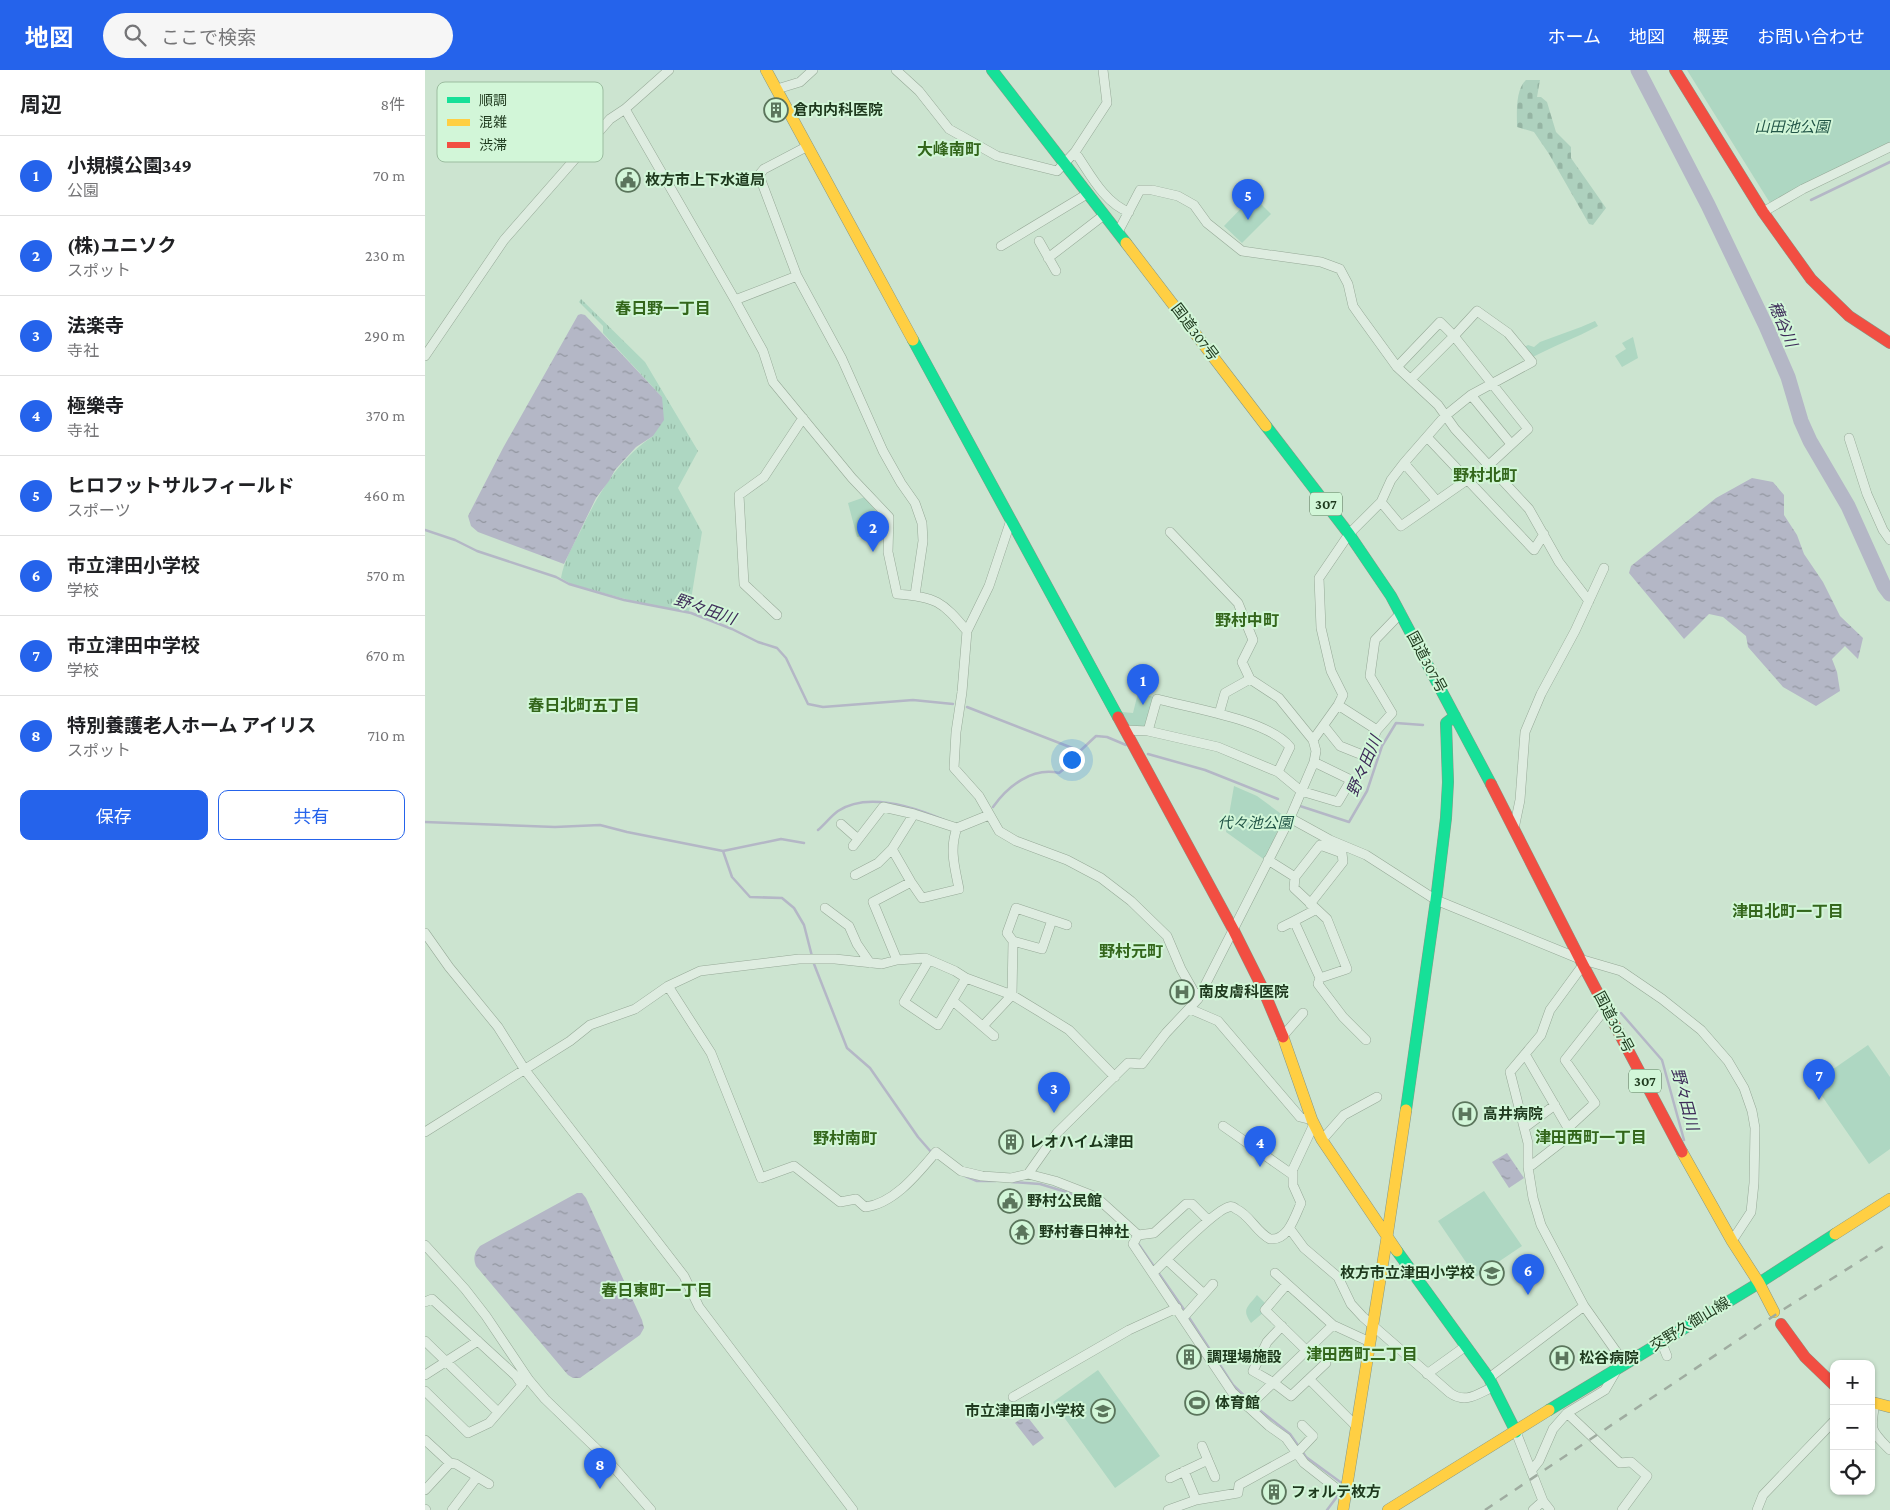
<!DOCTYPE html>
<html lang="ja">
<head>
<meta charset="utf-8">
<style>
  body { margin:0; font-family:"Crimson Pro","Noto Sans JP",serif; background:#f6f6f6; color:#202124 }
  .controls { position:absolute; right:15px; bottom:15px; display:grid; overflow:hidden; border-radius:10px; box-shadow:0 1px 4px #0004 }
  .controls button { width:45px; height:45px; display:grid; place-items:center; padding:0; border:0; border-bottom:1px solid #e0e0e0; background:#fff; color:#202124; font:25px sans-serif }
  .you { position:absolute; left:646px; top:689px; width:18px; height:18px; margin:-12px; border:4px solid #fff; border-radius:50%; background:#1a73e8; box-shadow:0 0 0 8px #1a73e833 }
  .badge { display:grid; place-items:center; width:32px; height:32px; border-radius:50%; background:#2563eb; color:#fff; font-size:16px; font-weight:700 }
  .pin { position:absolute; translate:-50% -41px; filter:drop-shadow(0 1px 2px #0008) }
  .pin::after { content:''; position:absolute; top:26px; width:18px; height:15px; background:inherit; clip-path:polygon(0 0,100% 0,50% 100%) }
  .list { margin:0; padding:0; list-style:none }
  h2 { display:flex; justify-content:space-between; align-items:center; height:65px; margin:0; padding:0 20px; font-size:21px }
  h2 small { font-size:16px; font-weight:400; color:#757577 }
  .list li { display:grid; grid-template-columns:32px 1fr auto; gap:15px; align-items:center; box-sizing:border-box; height:80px; padding:0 20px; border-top:1px solid #e0e0e0 }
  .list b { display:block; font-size:19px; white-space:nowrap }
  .list p { margin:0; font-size:16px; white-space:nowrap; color:#757577 }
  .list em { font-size:16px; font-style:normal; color:#757577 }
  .actions { display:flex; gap:10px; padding:15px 20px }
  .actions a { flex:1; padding:11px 0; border:1px solid #2563eb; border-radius:10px; text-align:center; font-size:18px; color:#2563eb }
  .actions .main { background:#2563eb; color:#fff }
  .icon { flex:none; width:28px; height:28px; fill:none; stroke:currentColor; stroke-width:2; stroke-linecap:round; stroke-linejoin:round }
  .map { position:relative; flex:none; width:1465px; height:1440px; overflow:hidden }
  header { display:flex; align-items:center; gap:30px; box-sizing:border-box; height:70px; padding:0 25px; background:#2563eb; color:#fff }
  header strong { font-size:24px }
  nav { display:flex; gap:28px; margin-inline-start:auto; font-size:18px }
  .search { width:350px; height:45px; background:#f6f6f6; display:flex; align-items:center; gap:12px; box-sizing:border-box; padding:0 18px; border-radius:28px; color:#757577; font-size:19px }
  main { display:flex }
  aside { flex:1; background:#fff }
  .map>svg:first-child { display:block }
  .grass { fill:url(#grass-tufts) }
  .cemetery { fill:url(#cemetery-stones) }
  .park { fill:#aed7c2 }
  .water { fill:url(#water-ripples) }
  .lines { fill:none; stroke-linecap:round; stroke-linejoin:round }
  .stream { stroke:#b4b7c6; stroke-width:2.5 }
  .river { stroke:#b4b7c6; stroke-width:15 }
  .street-casing { stroke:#96a997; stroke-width:10 }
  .fast-casing { stroke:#869987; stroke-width:12 }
  .slow-casing { stroke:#869987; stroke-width:12 }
  .jam-casing { stroke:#869987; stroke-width:12 }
  .street { stroke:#deece0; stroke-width:9 }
  .fast { stroke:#16e098; stroke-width:11 }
  .slow { stroke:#ffcf43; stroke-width:11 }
  .jam { stroke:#f24e42; stroke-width:11 }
  .rail { stroke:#9faca0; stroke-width:2.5; stroke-dasharray:9 9; stroke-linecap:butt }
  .labels { text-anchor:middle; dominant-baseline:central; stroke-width:4; stroke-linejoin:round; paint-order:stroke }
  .shield { fill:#d2f6d8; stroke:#547255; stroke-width:1 }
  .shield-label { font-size:14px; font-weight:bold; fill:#1e391d }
  .poi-label { font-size:15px; font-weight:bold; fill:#1e391d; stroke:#d2f6d8; text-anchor:start }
  .park-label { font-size:15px; font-style:italic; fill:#235648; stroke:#d2f6d8 }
  .street-label { font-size:15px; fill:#1e391d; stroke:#d2f6d8 }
  .neighbourhood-label { font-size:16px; font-weight:bold; fill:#33661b; stroke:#d2f6d8 }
  .water-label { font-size:16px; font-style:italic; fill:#3e2c59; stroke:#d2f6d8 }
  .key { fill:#d2f6d8; stroke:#9cbda0; stroke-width:1 }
  .key-label { font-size:14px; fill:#1e391d }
</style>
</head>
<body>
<header>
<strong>地図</strong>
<div class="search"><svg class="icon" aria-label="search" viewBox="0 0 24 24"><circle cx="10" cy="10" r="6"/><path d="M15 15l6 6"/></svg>ここで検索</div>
<nav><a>ホーム</a><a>地図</a><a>概要</a><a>お問い合わせ</a></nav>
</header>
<main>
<aside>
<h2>周辺<small>8件</small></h2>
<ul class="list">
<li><span class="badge">1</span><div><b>小規模公園349</b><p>公園</p></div><em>70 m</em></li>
<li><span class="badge">2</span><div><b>(株)ユニソク</b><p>スポット</p></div><em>230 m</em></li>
<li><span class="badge">3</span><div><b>法楽寺</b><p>寺社</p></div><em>290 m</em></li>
<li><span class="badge">4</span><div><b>極樂寺</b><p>寺社</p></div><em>370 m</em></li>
<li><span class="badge">5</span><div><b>ヒロフットサルフィールド</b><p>スポーツ</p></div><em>460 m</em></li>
<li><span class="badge">6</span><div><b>市立津田小学校</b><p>学校</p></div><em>570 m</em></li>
<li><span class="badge">7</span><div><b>市立津田中学校</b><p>学校</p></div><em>670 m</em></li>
<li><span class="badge">8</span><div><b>特別養護老人ホーム アイリス</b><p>スポット</p></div><em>710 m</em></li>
</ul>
<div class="actions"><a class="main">保存</a><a>共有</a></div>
</aside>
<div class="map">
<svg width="1465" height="1440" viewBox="0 0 1465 1440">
  <defs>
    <pattern id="grass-tufts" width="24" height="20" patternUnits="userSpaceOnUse" patternTransform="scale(1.25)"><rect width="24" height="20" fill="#aed7c2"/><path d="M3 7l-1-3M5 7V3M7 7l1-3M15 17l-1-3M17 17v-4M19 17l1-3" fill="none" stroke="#95b9a6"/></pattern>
    <pattern id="cemetery-stones" width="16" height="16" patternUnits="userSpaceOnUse" patternTransform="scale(1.25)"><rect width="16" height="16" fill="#aed1be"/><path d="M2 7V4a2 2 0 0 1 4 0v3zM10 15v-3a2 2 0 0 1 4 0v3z" fill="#95b4a3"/></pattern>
    <pattern id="water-ripples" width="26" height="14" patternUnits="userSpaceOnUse" patternTransform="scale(1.25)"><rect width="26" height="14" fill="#b4b7c6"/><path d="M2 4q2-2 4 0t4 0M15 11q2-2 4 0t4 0" fill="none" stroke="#9296a0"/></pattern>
  </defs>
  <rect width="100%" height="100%" fill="#cce4d0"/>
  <!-- grass -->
  <path class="grass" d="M156 229 220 292 273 381 253 418 277 462 264 542 211 532 146 514 136 508C139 491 147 477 155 462 173 424 193 390 228 366L237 327 178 263V256L154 232Z"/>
  <!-- cemetery -->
  <path class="cemetery" d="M1101 10H1115L1112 27H1116L1122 32 1131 62 1146 77V88L1181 138 1168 155 1164 154 1124 84 1109 62 1092 57C1092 44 1090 20 1101 10Z"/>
  <!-- park -->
  <path class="park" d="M1262 0H1465V74L1376 116 1345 133Z
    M828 126 846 144 817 173 799 156Z
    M1170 251 1173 256C1151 268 1128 276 1106 288L1099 277 1103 275 1109 277 1115 272 1156 257Z
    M1208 267 1213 288 1197 297 1190 286 1201 279 1197 273Z
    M440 427 453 444 445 465 432 467 423 433Z
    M713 623 729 627 721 656 702 657 697 642 708 643Z
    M809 716 832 726 859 746 840 790 801 762Z
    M1443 975 1465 1007V1079L1444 1094 1388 1013Z
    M1059 1121 1097 1176 1051 1207 1013 1151Z
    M832 1225 840 1233 839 1242 826 1253C816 1239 823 1237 832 1225Z
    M673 1300 735 1386 690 1418 628 1332Z"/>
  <!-- water -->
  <path class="water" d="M156 244 160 245 237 327 239 350 228 366 211 377 190 400 184 411 171 428 139 494 53 462 46 456 43 446 78 378 153 245Z
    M1327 408 1348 412 1359 425V445L1372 465 1379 484 1398 512 1415 546 1438 568 1433 589 1420 576 1407 589 1412 602 1415 621 1391 636 1358 617 1323 577 1321 566 1298 547 1284 544 1259 569 1204 503 1206 496 1291 428Z
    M1082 1083 1099 1108 1084 1118 1067 1092Z
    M152 1123H157L161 1128 217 1250 219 1258 215 1265 155 1308H148L143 1305 51 1196C48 1188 49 1183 55 1176Z
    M601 1345 619 1368 608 1376 590 1353Z"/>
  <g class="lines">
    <!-- stream -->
    <path class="stream" d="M1386 130 1465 92
      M0 460 30 470 52 481 131 507 144 514 199 530 266 543 307 559 333 572 352 578 361 588 383 634 398 637 488 630 528 634
      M542 637 655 681
      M723 684 780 700 853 729
      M875 736 924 752 942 721 957 676 971 653 998 655
      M568 737C583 716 607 697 634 703L649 691 655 681 671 666 682 667 701 675
      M0 752 130 757 175 755 202 762 298 781 356 769 379 773
      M393 760C400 754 406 746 413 741 443 721 489 737 519 750
      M298 781 307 807 325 827 357 828 369 838 379 855 389 894 422 978 445 998 493 1067 507 1083
      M1196 943 1237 990 1259 1070
      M540 1106 552 1111H571
      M586 1112 615 1114 661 1128 676 1137
      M712 1172 760 1241
      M763 1246 808 1315 832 1338 865 1364 881 1387 918 1414
      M902 1440 911 1428 912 1422"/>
    <!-- river -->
    <path class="river" d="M1213 0 1283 135 1341 256 1363 307 1376 351 1385 371 1423 436 1459 516 1465 524"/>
    <!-- street casing -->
    <g class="street-casing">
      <path id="street" d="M471 0 494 21 524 59 572 86 632 101 650 82 682 33 678 0
        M352 19 375 12 388 0
        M200 39 310 230 338 281 348 312 427 408 464 447 463 482 472 524C511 527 517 531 542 561
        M650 82C664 102 679 133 704 142
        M1338 142 1378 119 1465 77
        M693 162 715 120H727L753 126 769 135 782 153 817 181 896 192 915 199 923 214 928 236 935 246 972 297 1013 335 1030 359 1104 439 1134 492 1164 531
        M614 171 631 201
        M576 176 662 124
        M623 188 679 145
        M372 206 417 289 458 381 476 413 490 433 497 453 498 471 490 525
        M310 230 372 206 334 105 339 99 383 76
        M0 286 79 170 185 49 200 39 244 0
        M972 297 1015 252 1029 266 986 309
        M1046 325 1086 374
        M1002 367 1109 480 1119 464
        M1424 368 1442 424 1458 460 1465 470
        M979 393 1011 430
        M956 432 976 456 1042 410
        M586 450 564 516 542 561 537 622 531 662 529 698 554 726 574 761 591 771 642 790 676 808 706 831 742 866 756 899 773 929
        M745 462 813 533 828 570 817 592 825 609 854 628 888 670
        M352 545 319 514 314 425 339 407 378 348
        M913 635 952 660 967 643 945 606 950 570 976 543
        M794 644 800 623 825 609
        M899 656 915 676 940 686 952 660
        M700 660 723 661
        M853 702 865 677C844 650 766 638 732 629L723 661 793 677 853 702 876 721 913 732 926 710 889 692
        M865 748 905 770 941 785 1011 830 1155 889 1196 901 1237 929 1276 960 1303 991 1319 1018 1327 1041 1330 1058 1329 1113 1326 1142 1307 1171
        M416 754 433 769
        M1090 754 1095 730 1100 662 1116 624 1150 561 1179 498
        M428 776 458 737 489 744 532 758
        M467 779 486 812 497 828 534 819C530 798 524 779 532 758L564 745
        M843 790 870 807 869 818 902 849 922 899 895 908 869 851 857 857
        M430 805 453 793 467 779 489 744
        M870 807 895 775 917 783 918 792 885 834
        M400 838 424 856 432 874 445 893
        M869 851 890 840
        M0 863 24 897 73 957 100 1000 259 1206 274 1237 428 1440
        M588 871 617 879 627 850
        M472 890 448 832 486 812
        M504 890 479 932 513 955 541 908
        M1158 895 1125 940 1116 965 1085 1002 1103 1073V1097L1108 1128 1116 1155 1159 1236
        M895 908 893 914 918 947 941 970
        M243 916 286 983 336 1108 369 1096 415 1132 431 1129 440 1137C469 1134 493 1103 511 1082L536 1101 557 1106 586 1108 603 1104 630 1111 671 1127 713 1165 708 1174 807 1322 844 1356 861 1368 879 1393 921 1426
        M528 931 569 966
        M765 939 793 951 875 1047 887 1050
        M558 956 587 925 588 871 582 863 591 838 642 855
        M857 967 878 943
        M1100 984 1143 1058
        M798 1056 868 1105
        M1099 1058 1130 1035
        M0 1062 145 971 165 955 210 939 243 916 275 901 374 889H410L457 894 472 890 500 888 530 901 541 908 587 925 615 942 644 960 690 1007
        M897 1070 919 1045 952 1027
        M1107 1095 1147 1064 1143 1058 1170 1033 1140 990 1181 938
        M603 1104 632 1063 703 993 717 994 741 963 773 929 865 748 889 692 891 681 888 670 913 635 918 625 906 601 896 558 894 508 924 464 956 432 966 410 979 393 1020 346 1046 325 1107 292 1083 263 1052 241 1029 266 1103 359 1064 395
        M865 1159 879 1178 913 1207 926 1234 938 1247 1025 1323C1041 1334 1052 1324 1068 1317
        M713 1165 729 1163 761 1134H767L783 1150
        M0 1175 40 1219 61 1246 104 1310 120 1329 179 1386 226 1440
        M742 1190 779 1224
        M728 1203C740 1191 791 1139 804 1137 806 1136 809 1137 811 1139 825 1145 831 1162 845 1169 863 1171 870 1146 876 1133L868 1115V1099L889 1054
        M850 1203 908 1255 945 1272
        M862 1214 840 1240 882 1281
        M0 1232 7 1229 91 1306 97 1315 64 1353 43 1363 0 1321
        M758 1248 788 1214
        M857 1256 842 1272 828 1301 849 1313 866 1326 901 1293
        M0 1271 73 1342
        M1236 1271 1242 1286
        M1002 1304 1041 1276
        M0 1305 53 1271
        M1064 1308 1159 1236 1200 1294
        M884 1309 932 1357
        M588 1327 704 1260 752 1238
        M1450 1333C1445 1360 1445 1360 1465 1380
        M823 1337 908 1255
        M1142 1343 1195 1393 1206 1392 1222 1406 1197 1440
        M1091 1362 1118 1431 1125 1440
        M0 1370 25 1393 31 1394 64 1414
        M777 1376 790 1407
        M759 1401 771 1430
        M1106 1401 1114 1391 1128 1359 1142 1343 1180 1320 1191 1301
        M745 1408 783 1390
        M0 1420 25 1393
        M0 1439 1 1440
        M27 1440 52 1407
        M743 1440 771 1430 813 1423 814 1415 872 1383 888 1366 877 1355
        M1108 1440 1118 1431
        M1332 1440 1338 1425 1409 1351"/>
    </g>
    <!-- fast casing -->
    <g class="fast-casing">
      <path id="fast" d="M567 0 701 173
        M488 270 693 647
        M841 356 924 464 966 526 1066 714
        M981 1040 1011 830 1021 748 1023 712 1021 653 1030 646
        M972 1181 1064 1308 1091 1362
        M1124 1340 1334 1213 1410 1164"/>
    </g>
    <!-- slow casing -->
    <g class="slow-casing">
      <path id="slow" d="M341 0 488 270
        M701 173 841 356
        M858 967 887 1050 897 1070 972 1181
        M1257 1082 1307 1171 1334 1213 1349 1242
        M1410 1164 1465 1129
        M1446 1332 1465 1337
        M918 1440 962 1167 981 1040
        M963 1440 1124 1340"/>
    </g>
    <!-- jam casing -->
    <g class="jam-casing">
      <path id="jam" d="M1250 0 1338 142 1386 209 1424 246 1465 273
        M693 647 809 861 837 917 858 967
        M1066 714 1158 895 1257 1082
        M1356 1254 1380 1287 1409 1315"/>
    </g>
    <!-- street -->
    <use href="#street" class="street"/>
    <!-- fast -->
    <use href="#fast" class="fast"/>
    <!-- slow -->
    <use href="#slow" class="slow"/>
    <!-- jam -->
    <use href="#jam" class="jam"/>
    <!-- rail -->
    <path class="rail" d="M1060 1440 1359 1239 1465 1172"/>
  </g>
  <!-- icons -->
  <defs>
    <g id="building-ring" transform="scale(1.25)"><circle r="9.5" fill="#d2f6d8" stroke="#5b755c" stroke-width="1.5"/><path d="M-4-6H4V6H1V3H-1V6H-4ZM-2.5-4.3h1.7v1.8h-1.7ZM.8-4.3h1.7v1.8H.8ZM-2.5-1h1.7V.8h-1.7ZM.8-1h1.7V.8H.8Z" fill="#5b755c"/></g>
    <g id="civic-ring" transform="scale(1.25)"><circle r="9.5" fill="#d2f6d8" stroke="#5b755c" stroke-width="1.5"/><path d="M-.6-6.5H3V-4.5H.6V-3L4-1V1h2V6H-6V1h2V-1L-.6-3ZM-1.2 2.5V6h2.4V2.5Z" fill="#5b755c"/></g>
    <g id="hospital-ring" transform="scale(1.25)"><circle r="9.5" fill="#d2f6d8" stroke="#5b755c" stroke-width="1.5"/><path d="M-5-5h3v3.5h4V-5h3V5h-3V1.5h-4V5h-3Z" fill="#5b755c"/></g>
    <g id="temple-ring" transform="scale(1.25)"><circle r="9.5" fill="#d2f6d8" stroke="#5b755c" stroke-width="1.5"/><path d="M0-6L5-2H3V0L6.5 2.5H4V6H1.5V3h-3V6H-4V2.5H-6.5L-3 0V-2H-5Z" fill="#5b755c"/></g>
    <g id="school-ring" transform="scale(1.25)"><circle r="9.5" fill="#d2f6d8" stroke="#5b755c" stroke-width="1.5"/><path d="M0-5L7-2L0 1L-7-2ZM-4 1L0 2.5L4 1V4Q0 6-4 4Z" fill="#5b755c"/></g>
    <g id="stadium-ring" transform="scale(1.25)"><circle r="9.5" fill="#d2f6d8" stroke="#5b755c" stroke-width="1.5"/><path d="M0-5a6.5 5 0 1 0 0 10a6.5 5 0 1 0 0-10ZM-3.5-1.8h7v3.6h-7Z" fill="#5b755c"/></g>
  </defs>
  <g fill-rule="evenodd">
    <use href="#building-ring" x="351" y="40"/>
    <use href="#civic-ring" x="203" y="110"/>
    <use href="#hospital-ring" x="757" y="922"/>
    <use href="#hospital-ring" x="1040" y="1044"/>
    <use href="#building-ring" x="586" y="1072"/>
    <use href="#civic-ring" x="585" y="1131"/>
    <use href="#temple-ring" x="597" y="1162"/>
    <use href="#school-ring" x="1067" y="1203"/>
    <use href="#building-ring" x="764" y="1287"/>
    <use href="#hospital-ring" x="1137" y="1288"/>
    <use href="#stadium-ring" x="772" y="1333"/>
    <use href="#school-ring" x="678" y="1341"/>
    <use href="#building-ring" x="849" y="1422"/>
  </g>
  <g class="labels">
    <!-- shield labels -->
    <g class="shield">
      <rect x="885" y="422.5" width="32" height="23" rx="4"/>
      <rect x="1204" y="999.5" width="32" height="23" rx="4"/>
    </g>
    <g class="shield-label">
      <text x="901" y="434">307</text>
      <text x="1220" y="1011">307</text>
    </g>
    <!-- poi labels -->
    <g class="poi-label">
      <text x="368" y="40">倉内内科医院</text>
      <text x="220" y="110">枚方市上下水道局</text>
      <text x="774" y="922">南皮膚科医院</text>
      <text x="1058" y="1044">高井病院</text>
      <text x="604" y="1072">レオハイム津田</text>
      <text x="602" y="1131">野村公民館</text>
      <text x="614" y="1162">野村春日神社</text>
      <text x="1050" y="1203" text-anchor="end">枚方市立津田小学校</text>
      <text x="782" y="1287">調理場施設</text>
      <text x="1154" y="1288">松谷病院</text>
      <text x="790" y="1333">体育館</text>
      <text x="660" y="1341" text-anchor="end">市立津田南小学校</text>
      <text x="866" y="1422">フォルテ枚方</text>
    </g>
    <!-- park labels -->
    <g class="park-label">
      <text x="1367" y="57">山田池公園</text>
      <text x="830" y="753">代々池公園</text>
    </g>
    <!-- street labels -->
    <g class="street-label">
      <text transform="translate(770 262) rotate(53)">国道307号</text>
      <text transform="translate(1002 592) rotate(62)">国道307号</text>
      <text transform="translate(1189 952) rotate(62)">国道307号</text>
      <text transform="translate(1265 1254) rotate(-31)">交野久御山線</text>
    </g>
    <!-- neighbourhood labels -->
    <g class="neighbourhood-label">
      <text x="524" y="79">大峰南町</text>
      <text x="238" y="238">春日野一丁目</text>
      <text x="1060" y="405">野村北町</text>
      <text x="822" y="550">野村中町</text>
      <text x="159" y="635">春日北町五丁目</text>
      <text x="1363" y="841">津田北町一丁目</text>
      <text x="706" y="881">野村元町</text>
      <text x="1166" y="1067">津田西町一丁目</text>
      <text x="420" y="1068">野村南町</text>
      <text x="232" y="1220">春日東町一丁目</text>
      <text x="937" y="1284">津田西町二丁目</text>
    </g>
    <!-- water labels -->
    <g class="water-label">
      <text transform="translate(1358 254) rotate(67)">穂谷川</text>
      <text transform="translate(280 539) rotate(19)">野々田川</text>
      <text transform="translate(939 696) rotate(-67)">野々田川</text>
      <text transform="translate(1260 1029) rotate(75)">野々田川</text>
    </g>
  </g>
  <!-- legend -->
  <rect x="12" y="12" width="166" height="80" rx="8" class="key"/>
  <rect x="22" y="27" width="23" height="6" fill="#16e098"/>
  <rect x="22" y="49" width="23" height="7" fill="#ffcf43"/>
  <rect x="22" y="72" width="23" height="6" fill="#f24e42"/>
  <g class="key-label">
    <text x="54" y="35">順調</text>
    <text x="54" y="57">混雑</text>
    <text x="54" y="80">渋滞</text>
  </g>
</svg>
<div class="controls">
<button>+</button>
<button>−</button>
<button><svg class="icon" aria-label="locate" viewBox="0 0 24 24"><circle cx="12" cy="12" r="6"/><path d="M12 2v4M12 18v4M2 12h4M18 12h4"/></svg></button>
</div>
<div class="you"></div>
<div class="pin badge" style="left:718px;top:635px">1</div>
<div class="pin badge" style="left:448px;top:482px">2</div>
<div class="pin badge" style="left:629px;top:1043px">3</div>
<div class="pin badge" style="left:835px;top:1097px">4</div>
<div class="pin badge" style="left:823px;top:150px">5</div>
<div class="pin badge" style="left:1103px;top:1225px">6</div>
<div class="pin badge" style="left:1394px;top:1030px">7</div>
<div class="pin badge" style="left:175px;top:1419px">8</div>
</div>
</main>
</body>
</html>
